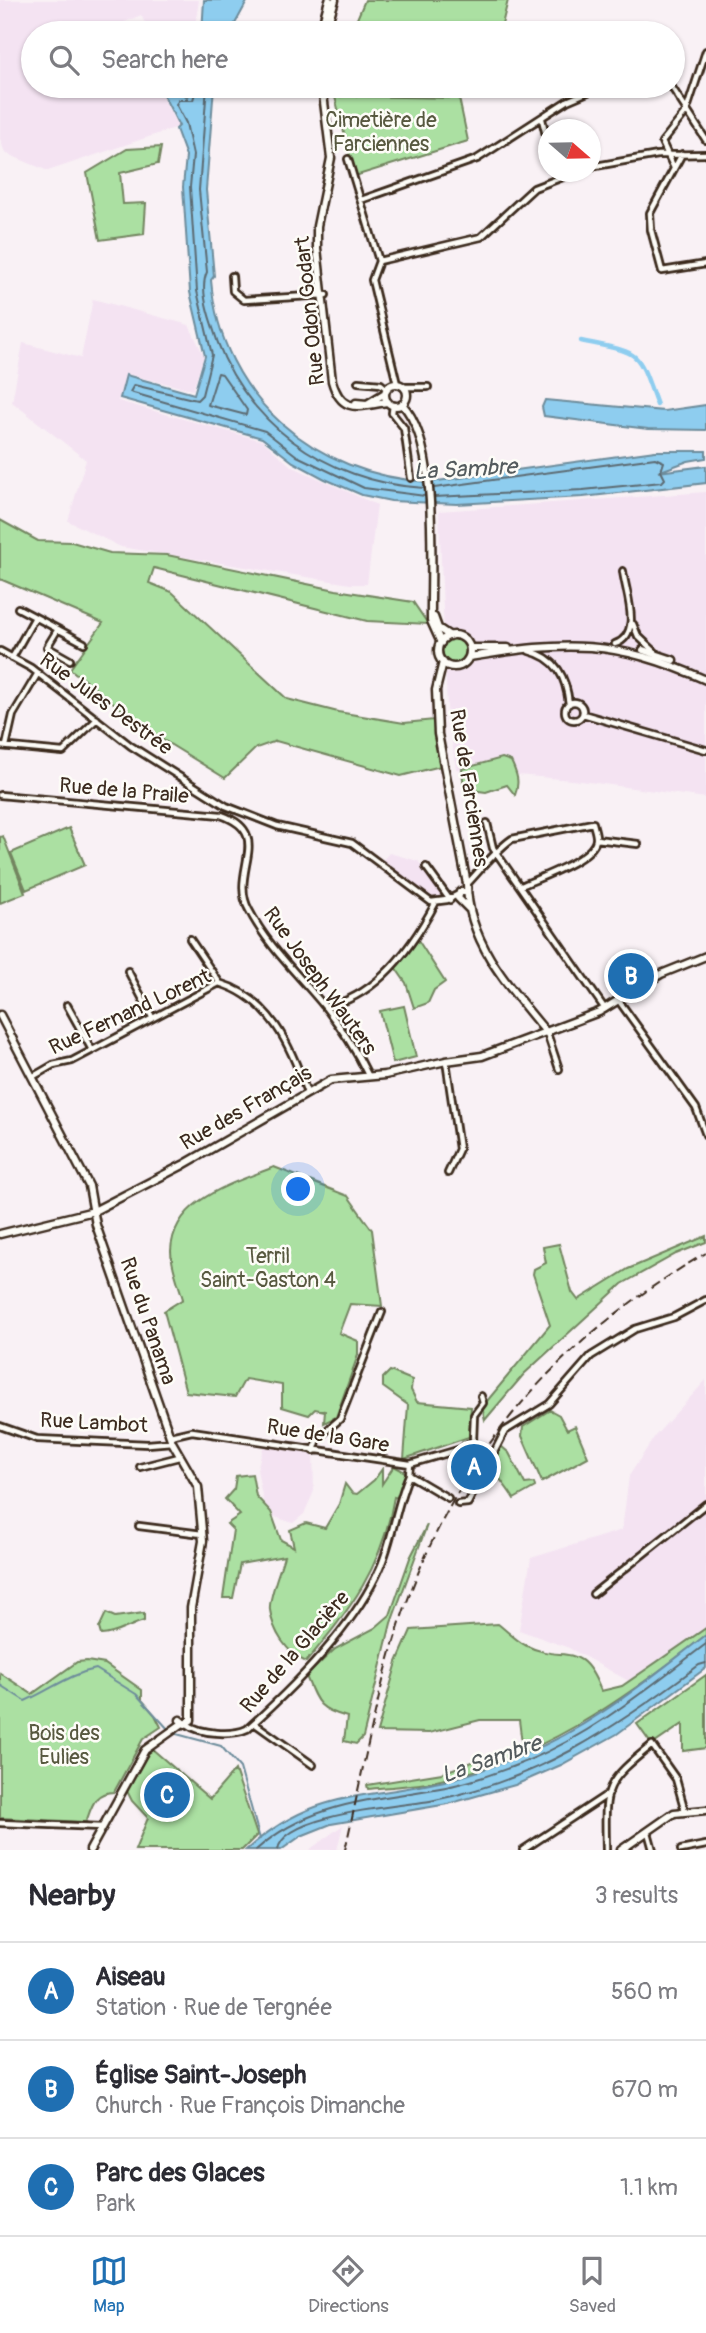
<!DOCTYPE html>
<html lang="en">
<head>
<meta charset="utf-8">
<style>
  body { margin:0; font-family:Pangolin,sans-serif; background:#f7f7f7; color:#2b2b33 }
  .compass { position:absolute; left:538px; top:119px; width:63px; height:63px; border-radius:50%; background:#fff; box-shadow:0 2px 5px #0004; rotate:110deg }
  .you { position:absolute; left:299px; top:1190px; width:24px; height:24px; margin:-18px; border:5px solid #fff; border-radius:50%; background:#1a73e8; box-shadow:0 0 0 10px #1a73e833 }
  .badge { display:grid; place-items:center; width:46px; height:46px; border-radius:50%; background:#1f6fb2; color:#fff; font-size:23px; font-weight:700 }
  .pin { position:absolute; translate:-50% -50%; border:4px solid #fff; box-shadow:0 2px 7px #0006 }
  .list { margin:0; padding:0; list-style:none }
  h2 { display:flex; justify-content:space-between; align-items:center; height:91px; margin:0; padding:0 28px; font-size:30px }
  h2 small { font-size:23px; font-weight:400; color:#7c7c81 }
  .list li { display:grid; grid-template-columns:46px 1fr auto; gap:21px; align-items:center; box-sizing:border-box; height:98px; padding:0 28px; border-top:2px solid #e1e1e2 }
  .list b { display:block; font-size:26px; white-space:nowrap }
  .list p { margin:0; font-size:23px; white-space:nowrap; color:#7c7c81 }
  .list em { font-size:23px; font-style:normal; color:#7c7c81 }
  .icon { flex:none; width:38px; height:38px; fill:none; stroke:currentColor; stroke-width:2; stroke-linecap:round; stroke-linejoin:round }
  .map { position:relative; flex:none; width:706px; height:1850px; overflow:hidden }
  .search { position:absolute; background:#fff; box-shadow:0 2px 5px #0004; left:21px; right:21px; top:21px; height:77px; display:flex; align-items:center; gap:18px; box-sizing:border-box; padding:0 24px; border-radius:38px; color:#7c7c81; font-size:26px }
  .sheet { height:385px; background:#fff }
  nav { display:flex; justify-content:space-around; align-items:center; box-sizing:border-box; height:98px; border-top:2px solid #e1e1e2; background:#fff; font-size:19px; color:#7c7c81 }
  nav a { display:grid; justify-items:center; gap:4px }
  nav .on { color:#1f6fb2 }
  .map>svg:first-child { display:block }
  .built { fill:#f4e3f2 }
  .green { fill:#abe0a2; stroke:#738560; stroke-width:2 }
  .water { fill:#8ecdef; stroke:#6d8c9b; stroke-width:2 }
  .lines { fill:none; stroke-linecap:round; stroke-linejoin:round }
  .shore { stroke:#5c6b72; stroke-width:2 }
  .stream { stroke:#6d8c9b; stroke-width:2 }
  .canal { stroke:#8ecdef; stroke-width:4.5 }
  .street-casing { stroke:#3b2a1e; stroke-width:10 }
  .secondary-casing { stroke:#3b2a1e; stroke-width:11 }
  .street { stroke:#fdfcf7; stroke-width:4.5 }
  .secondary { stroke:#fdfcf7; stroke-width:6 }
  .rail { stroke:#3b2a1e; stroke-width:2; stroke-dasharray:10 5; stroke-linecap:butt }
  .labels { text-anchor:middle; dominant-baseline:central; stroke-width:5; stroke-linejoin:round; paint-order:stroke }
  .park-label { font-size:21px; fill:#57583f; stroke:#fdfcf7 }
  .street-label { font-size:21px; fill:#3b2a1e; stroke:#fdfcf7 }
  .water-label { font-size:23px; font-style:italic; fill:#545b5d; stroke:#fdfcf7 }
</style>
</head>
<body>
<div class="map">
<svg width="706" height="1850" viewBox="0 0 706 1850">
  <rect width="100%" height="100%" fill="#f9f1f5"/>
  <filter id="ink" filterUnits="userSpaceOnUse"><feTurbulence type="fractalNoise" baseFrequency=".0143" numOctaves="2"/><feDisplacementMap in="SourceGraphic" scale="14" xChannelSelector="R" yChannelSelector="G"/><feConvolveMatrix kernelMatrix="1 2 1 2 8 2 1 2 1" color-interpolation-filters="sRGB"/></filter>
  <g filter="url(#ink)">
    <!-- built -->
    <path class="built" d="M0 0H199L194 33H150L141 15 125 22 131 33H33V86H157L178 127 48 171 5 153 0 139Z
      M93 299 189 325 204 356 193 390 126 374 118 401 263 441 291 466 377 505 367 584H350L121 547 68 521 86 460 12 402 23 343 81 358Z
      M706 492V798L581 781 456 769 447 708 439 511Z
      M389 853 418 861 447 896 438 900 430 899 382 861Z
      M706 1380V1630L634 1684 569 1648 519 1630 531 1558 622 1530 629 1476 655 1436Z
      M264 1445 313 1452 314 1491 304 1514 293 1523 275 1517 263 1501 257 1469Z
      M343 1825 337 1850H309Z"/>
    <!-- green -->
    <path class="green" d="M365 0H508L500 33H351Z
      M347 96 459 98 468 141 355 176 335 97Z
      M161 147 158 164 120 173 123 204 146 203 144 234 100 240 87 173 127 149Z
      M0 520 38 541 72 542 110 553 167 555 336 590 413 602 428 624 367 621 154 568 149 583 172 592 287 699 338 712 404 723 434 720 441 766 401 776 276 741 256 748 225 778 155 735 70 669 103 623 0 579Z
      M442 651a13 13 0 1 1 26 0a13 13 0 1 1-26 0Z
      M502 758 511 761C517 774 520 782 515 795L507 785 486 792 464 789 462 769Z
      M69 828 85 865 26 890 11 853Z
      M3 836 25 893 0 903V837Z
      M418 940 445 982 434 990 428 1003 414 1008 406 983 395 967Z
      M404 1006 416 1057 393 1063 380 1011Z
      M274 1167 348 1196 372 1230 382 1306 350 1304 339 1333 358 1341V1355L336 1417 324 1423 325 1411 315 1409 309 1415 282 1407V1385L245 1379 235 1397 186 1392 164 1311 183 1299C179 1285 171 1266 171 1251 173 1198 235 1183 274 1167Z
      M706 1236V1242L676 1254 622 1284 524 1374 485 1420 482 1407 550 1325 533 1274 534 1269 546 1263 543 1247 559 1244 572 1292 578 1300 628 1269Z
      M390 1371 412 1380 411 1390 417 1402 471 1407 469 1437 404 1459 408 1405 383 1387V1378Z
      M550 1410 559 1415 567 1430 575 1426 588 1457 542 1482 522 1436 523 1427Z
      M501 1446 509 1453 525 1484 534 1483 535 1487 514 1499C502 1478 484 1470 501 1446Z
      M394 1466 407 1473 399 1498 394 1497C382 1569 351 1608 306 1662 286 1652 273 1632 270 1610 268 1599 281 1568 284 1556L240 1564 233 1598H223L233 1530 227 1524 240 1515 225 1499 234 1489 236 1476 252 1474 256 1496 271 1512 281 1540 294 1547 290 1530 306 1523 325 1528 339 1504 345 1484 352 1493 357 1494 374 1480 382 1469V1484Z
      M427 1525 391 1623 363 1737 356 1744 344 1741 347 1717C318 1709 317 1703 306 1676L335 1649 375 1628 390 1615 410 1558Z
      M106 1613 115 1617 144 1613V1621C129 1625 116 1635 101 1635L99 1628Z
      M498 1624C507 1631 516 1640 525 1645 564 1665 580 1637 601 1691L622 1686 706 1628V1635C624 1700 537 1761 432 1782 411 1786 389 1787 368 1789L367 1785 442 1773 522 1744 519 1720H480L429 1733 377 1732 397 1662 411 1630Z
      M87 1661 105 1664 142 1690V1700L155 1715 161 1727 143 1739 114 1792C94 1792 92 1806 86 1822L0 1818V1673L32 1694 77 1662Z
      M706 1675V1748L683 1751V1724L652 1745 637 1724Z
      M151 1748 210 1799 235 1770 257 1835 242 1850H135L148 1818 132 1801 127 1791Z"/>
    <!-- water -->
    <path class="water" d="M204 0H248L230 33H202Z
      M159 86H174L187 97 191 86H214L206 190 214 276 211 280C221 398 315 476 430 482L655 451H706V458L688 461 658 472 706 466V483L583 497 457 504 391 501 362 495 325 479 293 462 262 438 120 398 126 375 194 394 205 356 190 292 183 187 186 156 176 129 179 126Z
      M545 400 664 411 706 405V430L648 429 544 416 542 407Z
      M706 1635V1668L617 1734 561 1765 515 1785 448 1804 331 1824 301 1836 281 1850H246C315 1788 365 1800 448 1780 473 1774 500 1764 524 1754 592 1727 648 1679 706 1635Z"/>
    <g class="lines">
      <!-- shore -->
      <path class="shore" d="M197 86 193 100H179L176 104 186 123 193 155 190 187 197 291 212 355 202 395 197 400 134 385 130 392 265 431 297 456 364 488 425 496
        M207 86 199 190 207 272C200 287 207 310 212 325 239 420 326 483 424 488
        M218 373 222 374 247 410 246 415 208 405Z
        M434 488 655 458 664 462 661 471 665 479 662 482 583 490 434 497
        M256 1850C311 1801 377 1800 446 1787 472 1782 502 1771 527 1761 594 1733 649 1687 706 1644
        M278 1850C282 1814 401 1806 430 1801 537 1781 614 1729 699 1665L706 1663"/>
      <!-- stream -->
      <path class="stream" d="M0 1685 25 1701C51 1690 69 1674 96 1669L136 1694 169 1730
        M173 1733 221 1746 240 1768 260 1839"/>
      <!-- canal -->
      <path class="canal" d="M581 341C642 354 636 347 657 405"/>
      <!-- street casing -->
      <g class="street-casing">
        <path id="street" d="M671 86 706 140
          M542 119 548 143
          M682 154 650 213 651 230 662 271 706 264
          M348 159 379 261
          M590 167 658 155 706 154
          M674 168 662 142 686 112 706 51
          M361 200 477 159 567 101 602 86
          M232 276 233 291 244 300 326 295
          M358 382 381 384 387 389
          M397 384 372 280 379 261 481 237 534 188 576 172
          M403 387H428
          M393 405 392 413 404 428 411 478
          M18 608 35 617
          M633 624 638 636 655 652
          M58 629 47 647 70 660
          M615 644C643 634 626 595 623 571
          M0 651 31 668 131 746 226 806 277 826 352 843 431 902 447 900 457 895
          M529 651C557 658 566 677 569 704
          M12 658 35 617 84 643
          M565 711a9 9 0 1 1 18 0a9 9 0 1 1-18 0Z
          M583 714 706 750
          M0 746 63 752 97 719
          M6 746 13 715 38 673
          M0 795 221 815C276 834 228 872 249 910 268 947 299 975 325 1007 341 1027 357 1052 368 1075
          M487 823 493 848 605 1009
          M596 839 638 844
          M426 867 450 900
          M468 883C481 869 497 849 512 839L593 823C594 828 597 835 596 840 592 860 538 878 521 886
          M190 939 219 982
          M128 971 152 1017
          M619 1001 696 1108 706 1135
          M67 1005 92 1050
          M325 1007C377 997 413 946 436 902
          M547 1033 559 1069
          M446 1061 459 1149 448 1173
          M34 1076 53 1065 72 1061 219 983C270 998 291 1046 307 1093
          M0 1426 37 1439 148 1444 172 1442
          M170 1436 192 1431 410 1464 461 1449 473 1441 474 1415 483 1403 481 1396
          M314 1451 318 1438 340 1419 382 1312
          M140 1467 179 1457
          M409 1475 448 1498
          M458 1504 468 1503 505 1431 549 1404 591 1356 635 1329 674 1317 706 1300
          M139 1526 202 1534
          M593 1594 706 1504
          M254 1723 313 1765
          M187 1724C200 1734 232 1736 247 1729 295 1686 354 1627 380 1568 393 1538 396 1505 409 1475L410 1464
          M0 1823 102 1827
          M648 1832 653 1850
          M523 1850 605 1796
          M606 1850C605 1787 602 1785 652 1745L676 1779 685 1811
          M681 1850 706 1845"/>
      </g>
      <!-- secondary casing -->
      <g class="secondary-casing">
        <path id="secondary" d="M320 33 329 0
          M325 33 335 0
          M322 86 331 158 317 226V248L332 381C342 416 361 405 388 402
          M385 395a11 11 0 1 1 22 0a11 11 0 1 1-22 0Z
          M356 403 367 404 385 393
          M402 404C440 444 430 565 431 621L441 643
          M434 617 438 628 450 636
          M438 651a16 16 0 1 1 32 0a16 16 0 1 1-32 0Z
          M470 648H508
          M643 650 673 660
          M469 657C568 641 614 639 706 680
          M443 662 436 690 438 734 467 884C467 942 512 991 547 1033
          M467 892H460L458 898 469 909
          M0 1015 89 1186 96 1225 172 1442 198 1487 203 1541 191 1608V1720L185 1724 180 1720
          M0 1234 94 1211 183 1165 331 1080 385 1075 446 1061 482 1056 599 1012 661 974 706 956
          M90 1850 145 1750 183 1723
          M621 1850 674 1813 706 1810"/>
      </g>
      <!-- street -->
      <use href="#street" class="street"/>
      <!-- secondary -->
      <use href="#secondary" class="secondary"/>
      <!-- rail -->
      <path class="rail" d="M345 1850C363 1771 377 1690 403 1613 459 1451 559 1339 706 1253"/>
    </g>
  </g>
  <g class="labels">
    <!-- park labels -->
    <g class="park-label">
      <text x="381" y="120">Cimetière de<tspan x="381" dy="24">Farciennes</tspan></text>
      <text x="268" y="1256">Terril<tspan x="268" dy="24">Saint-Gaston 4</tspan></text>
      <text x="64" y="1733">Bois des<tspan x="64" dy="24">Eulies</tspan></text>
    </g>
    <!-- street labels -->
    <g class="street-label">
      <text transform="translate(310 311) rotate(-96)">Rue Odon Godart</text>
      <text transform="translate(106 704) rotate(36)">Rue Jules Destrée</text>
      <text transform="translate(469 788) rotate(81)">Rue de Farciennes</text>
      <text transform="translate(124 791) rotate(5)">Rue de la Praile</text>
      <text transform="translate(320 981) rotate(54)">Rue Joseph Wauters</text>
      <text transform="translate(130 1012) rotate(-25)">Rue Fernand Lorent</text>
      <text transform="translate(246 1108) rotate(-30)">Rue des Français</text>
      <text transform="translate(148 1321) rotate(71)">Rue du Panama</text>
      <text transform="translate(94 1423) rotate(3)">Rue Lambot</text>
      <text transform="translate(328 1436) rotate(9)">Rue de la Gare</text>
      <text transform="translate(295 1652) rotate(-49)">Rue de la Glacière</text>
    </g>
    <!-- water labels -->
    <g class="water-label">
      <text transform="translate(465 469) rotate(-3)">La Sambre</text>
      <text transform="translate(491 1759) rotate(-19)">La Sambre</text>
    </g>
  </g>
</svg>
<svg class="compass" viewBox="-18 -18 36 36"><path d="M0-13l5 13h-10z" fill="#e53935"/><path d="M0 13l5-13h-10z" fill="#7c7c81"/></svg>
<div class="you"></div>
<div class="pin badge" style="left:474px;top:1467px">A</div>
<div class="pin badge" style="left:631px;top:976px">B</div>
<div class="pin badge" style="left:167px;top:1795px">C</div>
<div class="search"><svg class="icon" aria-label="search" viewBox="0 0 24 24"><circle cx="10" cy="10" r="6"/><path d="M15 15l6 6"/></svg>Search here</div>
</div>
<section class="sheet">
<h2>Nearby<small>3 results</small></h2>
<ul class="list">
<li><span class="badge">A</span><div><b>Aiseau</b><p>Station · Rue de Tergnée</p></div><em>560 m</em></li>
<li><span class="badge">B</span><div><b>Église Saint-Joseph</b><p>Church · Rue François Dimanche</p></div><em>670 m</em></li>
<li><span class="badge">C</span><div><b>Parc des Glaces</b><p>Park</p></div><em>1.1 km</em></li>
</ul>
</section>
<nav>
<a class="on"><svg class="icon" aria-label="map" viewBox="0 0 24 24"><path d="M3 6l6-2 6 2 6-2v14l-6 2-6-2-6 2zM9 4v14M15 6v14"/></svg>Map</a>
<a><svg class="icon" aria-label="directions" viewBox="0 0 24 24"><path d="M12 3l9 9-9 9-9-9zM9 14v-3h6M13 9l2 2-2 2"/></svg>Directions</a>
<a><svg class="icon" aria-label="saved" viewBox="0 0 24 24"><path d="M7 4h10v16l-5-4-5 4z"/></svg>Saved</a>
</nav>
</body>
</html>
